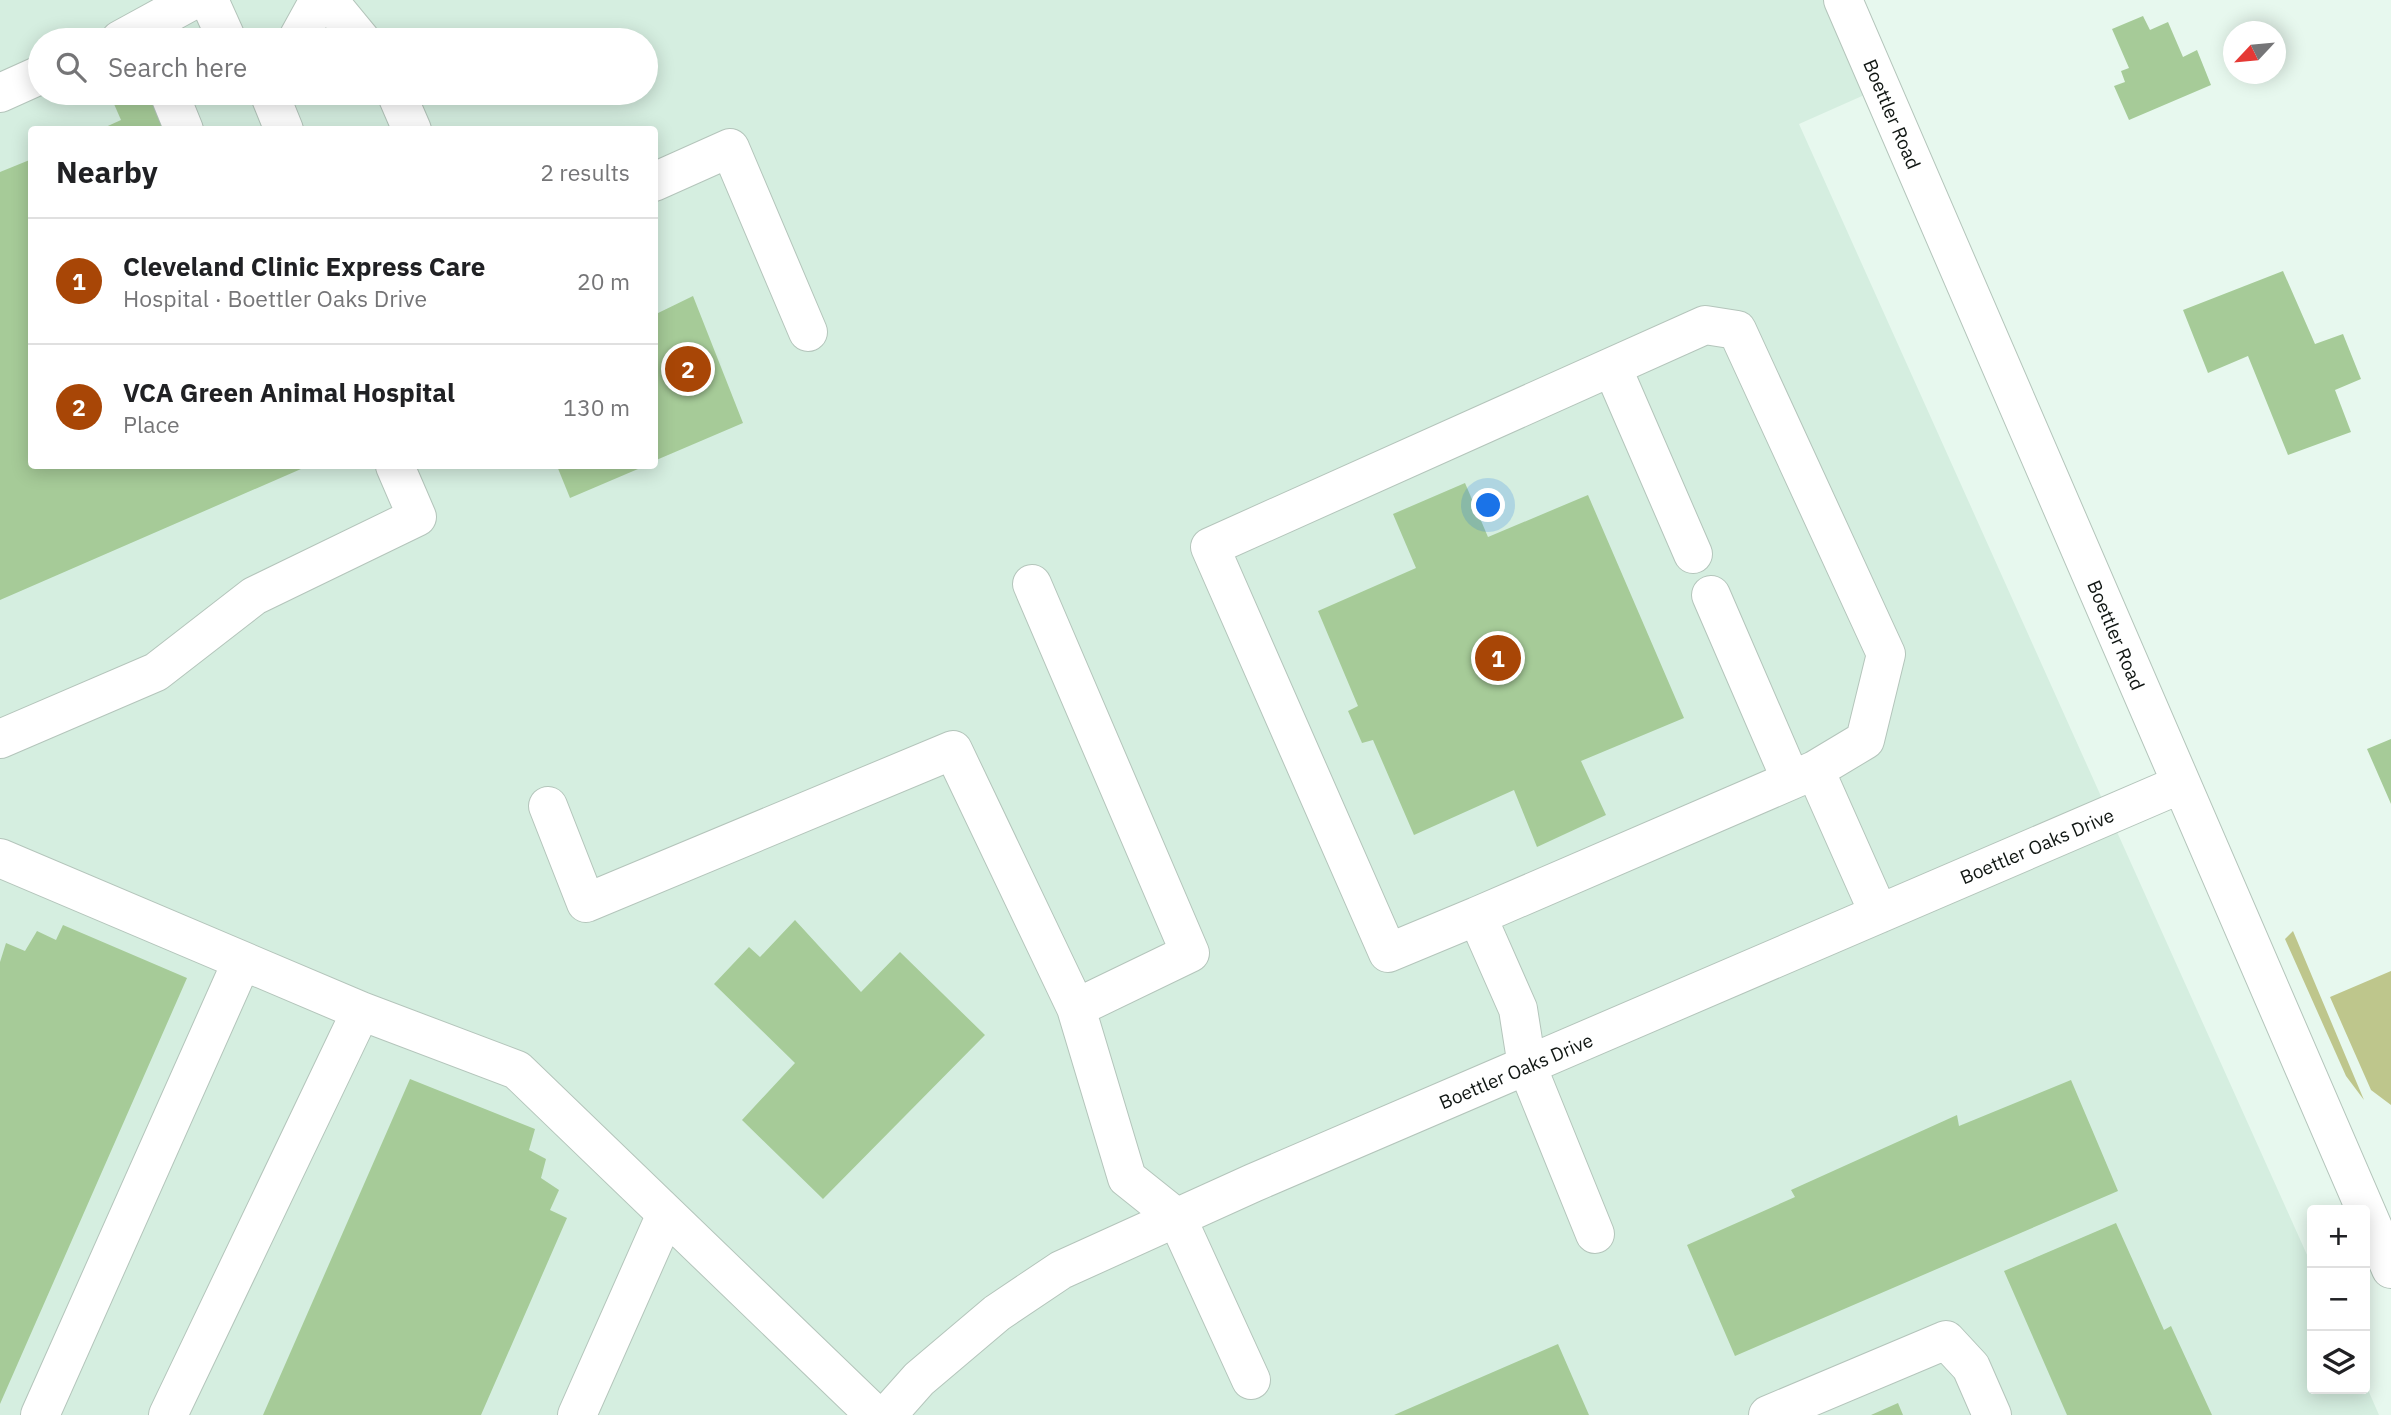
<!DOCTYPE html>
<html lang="en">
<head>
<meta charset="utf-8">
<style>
  body { margin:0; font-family:"IBM Plex Sans",sans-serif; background:#f2f2f2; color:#202124 }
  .controls { position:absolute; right:21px; bottom:21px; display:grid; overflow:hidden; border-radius:7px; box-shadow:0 4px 18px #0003 }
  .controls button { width:63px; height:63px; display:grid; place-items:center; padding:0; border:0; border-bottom:2px solid #e0e0e0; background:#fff; color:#202124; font:35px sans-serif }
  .compass { position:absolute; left:2223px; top:21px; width:63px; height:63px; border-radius:50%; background:#fff; box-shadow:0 4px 18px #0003; rotate:244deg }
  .you { position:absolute; left:1489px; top:506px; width:24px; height:24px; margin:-18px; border:5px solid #fff; border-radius:50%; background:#1a73e8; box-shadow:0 0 0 10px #1a73e833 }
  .badge { display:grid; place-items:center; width:46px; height:46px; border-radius:50%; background:#a84606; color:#fff; font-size:23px; font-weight:700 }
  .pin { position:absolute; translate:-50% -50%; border:4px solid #fff; box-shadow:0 2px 7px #0006 }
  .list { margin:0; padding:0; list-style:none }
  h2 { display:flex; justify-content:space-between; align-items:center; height:91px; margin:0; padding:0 28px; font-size:30px }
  h2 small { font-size:23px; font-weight:400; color:#757577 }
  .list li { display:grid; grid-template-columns:46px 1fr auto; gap:21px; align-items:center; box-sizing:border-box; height:126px; padding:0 28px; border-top:2px solid #e0e0e0 }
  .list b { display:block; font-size:26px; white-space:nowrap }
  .list p { margin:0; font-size:23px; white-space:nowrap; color:#757577 }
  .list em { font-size:23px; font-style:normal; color:#757577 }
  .icon { flex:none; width:38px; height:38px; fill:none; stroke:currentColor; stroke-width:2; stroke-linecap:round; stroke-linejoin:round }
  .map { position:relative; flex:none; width:2391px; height:1415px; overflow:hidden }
  .search { position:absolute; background:#fff; box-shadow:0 4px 18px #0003; left:28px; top:28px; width:630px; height:77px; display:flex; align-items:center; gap:18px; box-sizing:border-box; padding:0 24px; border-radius:38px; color:#757577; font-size:26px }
  .panel { position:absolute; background:#fff; box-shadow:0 4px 18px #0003; left:28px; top:126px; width:630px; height:343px; border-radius:7px }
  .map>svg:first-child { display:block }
  .built { fill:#d5eee0; fill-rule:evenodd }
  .green { fill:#bec68c }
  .building { fill:#a6cb98 }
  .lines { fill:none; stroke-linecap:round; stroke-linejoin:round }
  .minor-casing { stroke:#b4c5bb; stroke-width:40 }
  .minor { stroke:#fff; stroke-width:38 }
  .labels { text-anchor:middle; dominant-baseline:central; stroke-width:5; stroke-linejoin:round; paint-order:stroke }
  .street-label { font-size:19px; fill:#101613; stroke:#fff }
</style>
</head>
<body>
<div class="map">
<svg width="2391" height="1415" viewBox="0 0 2391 1415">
  <rect width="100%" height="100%" fill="#e7f8ee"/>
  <!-- built -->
  <path class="built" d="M0 0H1843L1880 88 1799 124 2312 1266V1389H2365V1383L2379 1415H0ZM40 40H646V93H40ZM32 130H654V466H32Z"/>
  <!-- green -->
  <path class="green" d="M2293 931 2364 1100 2346 1076 2285 939Z
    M2391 971V1105L2371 1090 2330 997Z"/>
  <!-- building -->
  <path class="building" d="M2143 16 2150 30 2168 22 2183 57 2197 50 2211 85 2129 120 2114 86 2125 82 2121 71 2129 68 2112 29Z
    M138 93H153L166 124 154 130H99L121 120 114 104Z
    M32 159V466H300L301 469 0 600V172Z
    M2283 271 2315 344 2343 334 2361 379 2335 390 2351 432 2288 455 2248 356 2208 373 2183 310Z
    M693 296 743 423 654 461V315Z
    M557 466H645L570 498Z
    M1465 483 1488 537 1588 495 1684 718 1581 761 1606 815 1537 847 1514 790 1414 835 1373 740 1362 743 1348 711 1358 706 1318 611 1416 568 1393 514Z
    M2391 739V804L2367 749Z
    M795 920 861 992 900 952 985 1035 823 1199 742 1120 795 1063 714 984 749 947 760 957Z
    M63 925 187 978 0 1404V962L6 943 25 951 37 931 56 940Z
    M410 1079 535 1129 529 1150 546 1159 541 1178 559 1190 550 1210 567 1218 481 1415H263Z
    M2071 1080 2118 1191 1735 1356 1687 1245 1795 1197 1791 1190 1957 1115 1959 1126Z
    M2116 1223 2164 1330 2171 1326 2212 1415H2067L2004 1271Z
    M1558 1344 1589 1415H1394Z
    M1898 1403 1903 1415H1871Z"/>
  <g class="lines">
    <!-- minor casing -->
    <g class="minor-casing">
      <path id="minor" d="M209 0 227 40
        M328 0 361 40
        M1843 0 2391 1269
        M120 40 193 0
        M297 40 319 0
        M0 93 40 75
        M169 93 184 130
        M269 93 284 130
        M396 93 412 130
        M654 182 730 148 808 332
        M1612 367 1693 554
        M1032 584 1190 953 1076 1008
        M1711 595 1791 780
        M0 739 156 672 254 596 417 517 395 466
        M548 806 586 903 953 750 1076 1008 1127 1178 1177 1218 1251 1380
        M0 858 361 1011 517 1070 875 1415
        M1477 916 1815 770
        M1595 1234 1527 1066 1518 1009 1477 916 1388 953 1210 547 1705 325 1737 330 1886 654 1865 740 1815 770 1879 914
        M40 1415 242 961
        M168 1415 361 1011
        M577 1415 666 1214
        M887 1415 919 1379 997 1313 1061 1270 1253 1183 2181 784
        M1768 1415 1946 1340 1971 1367 1992 1415"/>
    </g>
    <!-- minor -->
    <use href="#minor" class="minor"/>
  </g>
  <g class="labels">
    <!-- street labels -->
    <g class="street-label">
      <text transform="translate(1892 114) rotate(67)">Boettler Road</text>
      <text transform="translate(2116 635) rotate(67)">Boettler Road</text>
      <text transform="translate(2037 846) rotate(-23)">Boettler Oaks Drive</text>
      <text transform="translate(1516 1071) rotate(-23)">Boettler Oaks Drive</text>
    </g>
  </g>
</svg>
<div class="controls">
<button>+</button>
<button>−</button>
<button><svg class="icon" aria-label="layers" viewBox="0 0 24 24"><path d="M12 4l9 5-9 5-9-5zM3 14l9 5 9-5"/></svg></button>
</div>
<svg class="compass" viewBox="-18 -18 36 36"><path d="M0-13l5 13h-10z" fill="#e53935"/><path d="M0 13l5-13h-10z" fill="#757577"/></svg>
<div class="you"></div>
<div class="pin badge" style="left:1498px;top:658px">1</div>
<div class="pin badge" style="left:688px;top:369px">2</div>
<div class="search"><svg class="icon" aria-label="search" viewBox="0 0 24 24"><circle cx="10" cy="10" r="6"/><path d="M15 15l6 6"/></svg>Search here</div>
<section class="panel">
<h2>Nearby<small>2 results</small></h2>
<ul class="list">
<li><span class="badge">1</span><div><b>Cleveland Clinic Express Care</b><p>Hospital · Boettler Oaks Drive</p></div><em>20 m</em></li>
<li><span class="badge">2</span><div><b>VCA Green Animal Hospital</b><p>Place</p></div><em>130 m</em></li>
</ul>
</section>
</div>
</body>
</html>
